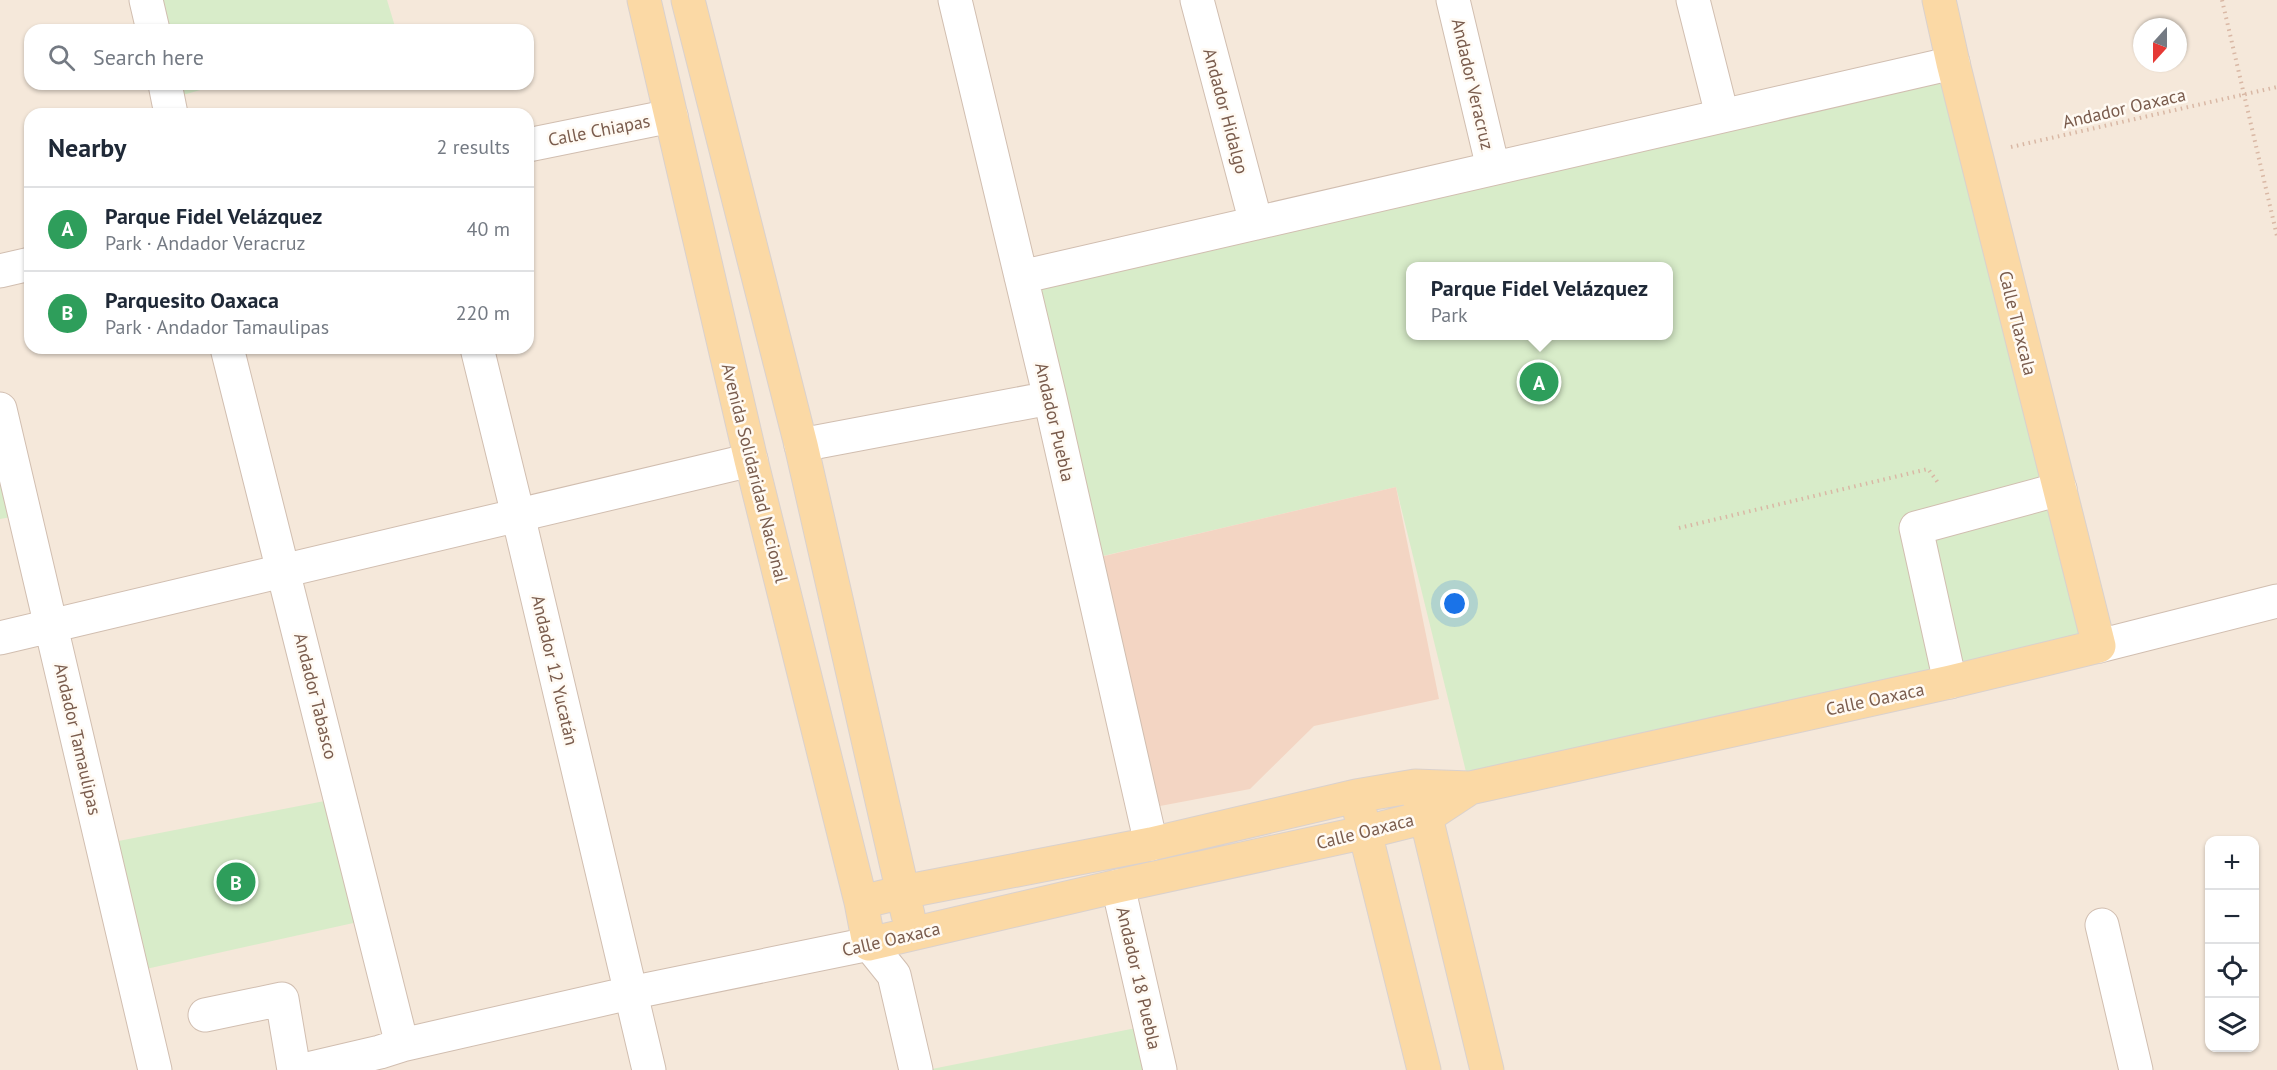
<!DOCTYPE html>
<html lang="en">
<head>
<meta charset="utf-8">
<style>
  body { margin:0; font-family:"PT Sans",sans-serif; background:#f6f6f7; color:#1f2937 }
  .controls { position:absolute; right:18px; bottom:18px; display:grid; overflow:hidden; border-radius:12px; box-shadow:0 2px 4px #0004 }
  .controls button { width:54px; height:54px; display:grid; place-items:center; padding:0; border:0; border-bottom:2px solid #e0e1e3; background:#fff; color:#1f2937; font:30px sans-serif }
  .compass { position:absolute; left:2133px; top:18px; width:54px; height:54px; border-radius:50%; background:#fff; box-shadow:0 2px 4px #0004; rotate:201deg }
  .you { position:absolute; left:1455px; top:604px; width:21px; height:21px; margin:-15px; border:4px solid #fff; border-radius:50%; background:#1a73e8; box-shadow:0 0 0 9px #1a73e833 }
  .badge { display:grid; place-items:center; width:39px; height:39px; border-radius:50%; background:#e76f51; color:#fff; font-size:20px; font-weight:700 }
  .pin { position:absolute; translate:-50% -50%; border:3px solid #fff; box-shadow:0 2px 6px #0006 }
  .popup { position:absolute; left:1406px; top:262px; width:267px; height:78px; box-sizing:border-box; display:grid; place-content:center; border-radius:12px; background:#fff; filter:drop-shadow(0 2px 4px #0005); font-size:20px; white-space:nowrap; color:#747a83 }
  .popup b { font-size:22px; color:#1f2937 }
  .popup::after { content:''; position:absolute; left:50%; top:100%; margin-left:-12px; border:12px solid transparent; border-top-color:#fff }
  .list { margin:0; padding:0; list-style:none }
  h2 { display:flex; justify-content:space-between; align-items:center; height:78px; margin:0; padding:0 24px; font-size:26px }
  h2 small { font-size:20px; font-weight:400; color:#747a83 }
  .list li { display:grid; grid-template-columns:39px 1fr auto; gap:18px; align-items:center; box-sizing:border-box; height:84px; padding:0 24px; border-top:2px solid #e0e1e3 }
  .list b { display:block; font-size:22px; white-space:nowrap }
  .list p { margin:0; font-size:20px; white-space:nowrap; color:#747a83 }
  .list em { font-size:20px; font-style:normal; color:#747a83 }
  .icon { flex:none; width:33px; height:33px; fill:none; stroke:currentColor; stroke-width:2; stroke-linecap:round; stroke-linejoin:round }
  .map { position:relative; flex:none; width:2277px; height:1070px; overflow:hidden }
  .search { position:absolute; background:#fff; box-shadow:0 2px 4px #0004; left:24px; top:24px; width:510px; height:66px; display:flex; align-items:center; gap:15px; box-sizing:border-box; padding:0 21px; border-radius:18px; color:#747a83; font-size:22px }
  .panel { position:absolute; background:#fff; box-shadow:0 2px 4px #0004; left:24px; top:108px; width:510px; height:246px; border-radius:18px }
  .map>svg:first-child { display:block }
  .residential { fill:#f5e8da; fill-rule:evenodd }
  .green { fill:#d8ecc9; fill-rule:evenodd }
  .building { fill:#f3d5c3 }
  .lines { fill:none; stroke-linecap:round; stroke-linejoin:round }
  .minor-casing { stroke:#d1beb0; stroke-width:35 }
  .major-casing { stroke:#dad1cd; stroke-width:35 }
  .path { stroke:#d9b8a5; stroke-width:4; stroke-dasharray:1.5 4.5; stroke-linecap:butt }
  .minor { stroke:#fff; stroke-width:33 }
  .major { stroke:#fbd9a5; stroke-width:33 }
  .labels { text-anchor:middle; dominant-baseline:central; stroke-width:5; stroke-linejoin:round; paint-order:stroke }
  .street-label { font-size:18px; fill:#7a5c4d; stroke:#fffaf3 }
</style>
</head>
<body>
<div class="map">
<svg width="2277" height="1070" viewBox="0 0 2277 1070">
  <rect width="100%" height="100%" fill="#fdf6ec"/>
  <!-- residential -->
  <path class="residential" d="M0 0H2277V1070H0ZM2142 27H2178V63H2142ZM30 30H528V84H30ZM30 114H528V348H30ZM1410 266H1668V336H1410ZM2210 840H2254V1048H2210Z"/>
  <!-- green -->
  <path class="green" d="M156 0H387L396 30H162Z
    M1953 63 2099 646 1470 788 1396 487 1086 560 1021 277ZM1410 266H1668V336H1410Z
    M174 84H221L176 97Z
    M0 470 11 517 0 519Z
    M340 798 367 920 137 971 103 844Z
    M1141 1027 1149 1070H927Z"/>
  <!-- building -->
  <path class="building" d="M1396 487 1439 699 1314 726 1250 789 1160 806 1100 557Z"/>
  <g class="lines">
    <!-- minor casing -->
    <g class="minor-casing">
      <path id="minor" d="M146 0 153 30
        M955 0 1050 398 1151 844
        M1197 0 1256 223
        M1453 0 1493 168
        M1693 0 1722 115
        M165 84 171 114
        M528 145 671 116
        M0 271 30 264
        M1021 277 1953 63
        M227 348 402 1045
        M477 348 518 515 649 1070
        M0 409 155 1070
        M801 445 1050 398
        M0 638 751 460
        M2099 646 2277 601
        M1950 682 1916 528 2060 489
        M1118 886 1160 1070
        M2102 925 2136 1070
        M205 1015 282 999 294 1070
        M303 1070 380 1052 402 1045 630 993 869 944 894 975 916 1070"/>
    </g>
    <!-- major casing -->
    <g class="major-casing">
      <path id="major" d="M644 0 751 460 861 902 869 944 1118 886 1366 832 1426 817 1470 788
        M688 0 801 445 908 915
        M1418 795 1426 817 1487 1070
        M1360 812 1424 1070
        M861 902 903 892 1151 844 1356 796 1415 786 1470 788 1950 682 2099 646 1953 63 1939 0"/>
    </g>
    <!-- path -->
    <path class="path" d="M2222 0 2277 236
      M2011 147 2277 87
      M1679 528 1928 469 1939 484"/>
    <!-- minor -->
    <use href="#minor" class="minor"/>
    <!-- major -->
    <use href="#major" class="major"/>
  </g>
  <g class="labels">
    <!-- street labels -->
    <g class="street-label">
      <text transform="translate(1473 84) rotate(77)">Andador Veracruz</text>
      <text transform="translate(2124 108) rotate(-13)">Andador Oaxaca</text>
      <text transform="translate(1226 111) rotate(75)">Andador Hidalgo</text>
      <text transform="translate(599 130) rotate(-11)">Calle Chiapas</text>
      <text transform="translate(2018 323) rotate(76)">Calle Tlaxcala</text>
      <text transform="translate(1055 422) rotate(77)">Andador Puebla</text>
      <text transform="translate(755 473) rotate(76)">Avenida Solidaridad Nacional</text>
      <text transform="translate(555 670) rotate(77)">Andador 12 Yucatán</text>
      <text transform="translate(316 696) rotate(76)">Andador Tabasco</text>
      <text transform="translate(1875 699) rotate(-12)">Calle Oaxaca</text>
      <text transform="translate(78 739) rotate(77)">Andador Tamaulipas</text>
      <text transform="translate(1365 831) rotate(-14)">Calle Oaxaca</text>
      <text transform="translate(891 939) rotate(-13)">Calle Oaxaca</text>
      <text transform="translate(1139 978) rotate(77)">Andador 18 Puebla</text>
    </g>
  </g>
</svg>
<div class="controls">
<button>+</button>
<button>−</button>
<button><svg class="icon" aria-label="locate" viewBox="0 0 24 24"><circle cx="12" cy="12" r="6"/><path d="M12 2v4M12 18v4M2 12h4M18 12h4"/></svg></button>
<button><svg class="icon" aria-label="layers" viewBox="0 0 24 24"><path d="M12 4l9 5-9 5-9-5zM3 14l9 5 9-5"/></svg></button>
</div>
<svg class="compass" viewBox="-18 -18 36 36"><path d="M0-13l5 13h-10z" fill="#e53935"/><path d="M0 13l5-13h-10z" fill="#747a83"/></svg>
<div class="you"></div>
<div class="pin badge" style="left:1539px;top:382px;background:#2e9e5b">A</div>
<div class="popup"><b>Parque Fidel Velázquez</b>Park</div>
<div class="pin badge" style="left:236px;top:882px;background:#2e9e5b">B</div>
<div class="search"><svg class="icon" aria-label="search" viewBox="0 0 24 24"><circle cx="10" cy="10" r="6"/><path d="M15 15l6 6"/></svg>Search here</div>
<section class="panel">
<h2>Nearby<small>2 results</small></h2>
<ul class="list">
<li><span class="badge" style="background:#2e9e5b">A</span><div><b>Parque Fidel Velázquez</b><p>Park · Andador Veracruz</p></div><em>40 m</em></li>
<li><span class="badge" style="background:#2e9e5b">B</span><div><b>Parquesito Oaxaca</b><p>Park · Andador Tamaulipas</p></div><em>220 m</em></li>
</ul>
</section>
</div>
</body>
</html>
